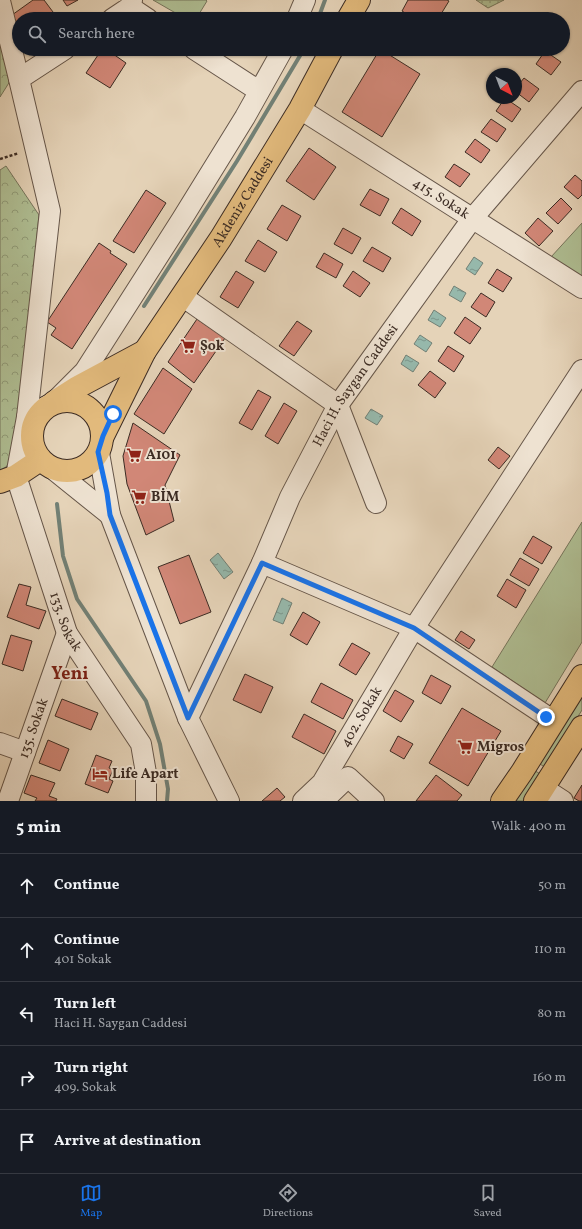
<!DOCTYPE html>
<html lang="en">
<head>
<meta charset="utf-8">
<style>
  body { margin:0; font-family:Vollkorn,serif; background:#20242c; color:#f1f3f6 }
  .compass { position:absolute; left:486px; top:68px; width:36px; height:36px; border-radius:50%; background:#171b24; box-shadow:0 1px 3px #0004; rotate:138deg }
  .stop { position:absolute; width:12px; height:12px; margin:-9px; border:3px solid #1a73e8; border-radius:50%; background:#fff }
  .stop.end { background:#1a73e8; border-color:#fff; box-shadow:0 1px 4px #0008 }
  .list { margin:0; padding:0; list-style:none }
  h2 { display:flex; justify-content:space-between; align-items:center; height:52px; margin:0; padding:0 16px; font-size:17px }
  h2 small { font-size:13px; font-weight:400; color:#9ea1a6 }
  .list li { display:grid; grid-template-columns:26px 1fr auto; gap:12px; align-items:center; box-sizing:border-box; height:64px; padding:0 16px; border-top:1px solid #363941 }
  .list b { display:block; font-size:15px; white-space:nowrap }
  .list p { margin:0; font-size:13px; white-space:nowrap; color:#9ea1a6 }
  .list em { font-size:13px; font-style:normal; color:#9ea1a6 }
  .icon { flex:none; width:22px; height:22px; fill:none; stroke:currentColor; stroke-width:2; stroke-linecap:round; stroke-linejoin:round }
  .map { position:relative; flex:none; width:582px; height:801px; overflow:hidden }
  .search { position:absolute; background:#171b24; box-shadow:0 1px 3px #0004; left:12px; right:12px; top:12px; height:44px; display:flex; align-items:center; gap:10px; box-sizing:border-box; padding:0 14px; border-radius:22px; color:#9ea1a6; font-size:15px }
  .sheet { height:372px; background:#171b24 }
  nav { display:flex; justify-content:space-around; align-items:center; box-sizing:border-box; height:56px; border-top:1px solid #363941; background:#171b24; font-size:11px; color:#9ea1a6 }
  nav a { display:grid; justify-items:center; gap:2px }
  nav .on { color:#1a73e8 }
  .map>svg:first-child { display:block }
  .grass { fill:#afbe93; stroke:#76755c }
  .forest { fill:url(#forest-crowns); stroke:#76755c }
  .garden { fill:url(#garden-dots); stroke:#76755c }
  .water { fill:url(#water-ripples); stroke:#728075 }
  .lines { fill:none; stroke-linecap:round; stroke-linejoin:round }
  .stream { stroke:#728075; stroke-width:4 }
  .building { fill:#d18777; stroke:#3c2c24 }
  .minor-casing { stroke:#665649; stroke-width:22 }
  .major-casing { stroke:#3c2c24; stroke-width:24 }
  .path { stroke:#3c2c24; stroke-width:2.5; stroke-dasharray:3 2; stroke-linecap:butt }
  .minor { stroke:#eee2d1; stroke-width:20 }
  .major { stroke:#e2ba7c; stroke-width:22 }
  .route { stroke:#1a73e8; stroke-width:5 }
  .labels { text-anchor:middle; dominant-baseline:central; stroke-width:4; stroke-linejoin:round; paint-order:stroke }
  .street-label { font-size:14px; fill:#3c2c24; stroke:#eee2d1 }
  .poi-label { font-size:14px; font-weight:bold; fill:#3c2c24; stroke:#eee2d1; text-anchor:start }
  .district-label { font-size:18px; font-weight:bold; fill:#7a1f14; stroke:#eee2d1 }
</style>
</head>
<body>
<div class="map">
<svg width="582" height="801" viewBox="0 0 582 801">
  <defs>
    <pattern id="forest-crowns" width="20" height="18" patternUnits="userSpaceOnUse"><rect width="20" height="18" fill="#afbe93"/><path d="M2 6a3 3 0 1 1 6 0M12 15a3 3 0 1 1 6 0" fill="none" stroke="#909b78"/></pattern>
    <pattern id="garden-dots" width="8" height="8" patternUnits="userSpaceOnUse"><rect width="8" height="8" fill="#afbe93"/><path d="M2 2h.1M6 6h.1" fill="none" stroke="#909b78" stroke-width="1.8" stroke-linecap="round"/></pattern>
    <pattern id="water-ripples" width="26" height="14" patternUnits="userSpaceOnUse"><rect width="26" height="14" fill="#96b8ab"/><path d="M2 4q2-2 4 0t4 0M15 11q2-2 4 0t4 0" fill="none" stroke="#7c968b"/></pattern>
  </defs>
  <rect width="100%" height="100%" fill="#e5d3b8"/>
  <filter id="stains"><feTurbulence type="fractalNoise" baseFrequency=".005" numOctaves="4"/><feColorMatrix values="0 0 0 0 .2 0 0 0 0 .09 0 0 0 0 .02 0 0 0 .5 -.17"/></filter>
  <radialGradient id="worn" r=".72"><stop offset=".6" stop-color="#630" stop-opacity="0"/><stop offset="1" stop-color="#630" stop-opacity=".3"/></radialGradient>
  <!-- grass -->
  <path class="grass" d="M153 0H206L207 1 196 19H186Z
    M582 223V277L551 257Z
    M582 522V642L545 703 492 667Z
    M582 691V710L546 768 537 762Z
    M532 769 542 775 525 801H510Z"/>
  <!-- forest -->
  <path class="forest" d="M0 32 12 78 0 97Z
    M6 166 39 215 14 456 6 467 0 470V170Z"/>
  <!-- garden -->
  <path class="garden" d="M476 0H504L488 8Z"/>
  <!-- water -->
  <path class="water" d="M474 257 483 263 475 275 466 269Z
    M454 286 466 293 461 302 449 295Z
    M434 310 446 318 440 327 428 320Z
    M420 335 432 343 426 352 414 344Z
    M406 355 419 363 413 372 401 364Z
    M371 409 383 416 377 425 365 418Z
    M218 553 233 572 224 579 210 560Z
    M282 598 292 603 283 624 273 620Z"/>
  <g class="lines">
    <!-- stream -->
    <path class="stream" d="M318 19 325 0
      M144 306 237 161 304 49
      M57 504 63 556 77 599 146 701 160 744 168 789 167 801"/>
  </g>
  <!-- building -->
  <path class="building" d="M33 0H44L56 16 52 19H19V25L12 15Z
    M63 0H78L67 6Z
    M408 0H447L449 1 438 19H415L402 11Z
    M102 49H106L126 63 110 88 86 73Z
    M380 49 420 74 382 137 342 112Z
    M545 51 561 62 551 75 536 64Z
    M524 78 539 89 529 102 516 92V88Z
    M505 98 521 109 512 122 496 111Z
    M491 119 506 129 497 142 481 132Z
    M475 139 490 150 481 163 465 152Z
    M309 148 336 167 314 200 286 181Z
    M454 164 470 174 460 187 445 177Z
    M575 175 582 181V195L578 199 564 187Z
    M370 189 389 199 380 216 360 205Z
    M146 190 166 203 134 253 113 241Z
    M561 198 572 209 558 224 546 213Z
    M282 205 301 216 287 241 267 229Z
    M401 208 421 221 412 236 392 223Z
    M538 218 553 231 539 246 525 233Z
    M343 228 361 238 352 254 334 244Z
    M258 240 277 252 265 272 245 261Z
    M99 243 111 251 110 253 127 264 72 349 51 335 56 328 47 322Z
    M372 247 391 258 383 272 363 261Z
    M324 253 343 264 336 278 316 267Z
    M497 269 512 278 503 292 488 283Z
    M236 271 254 282 238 308 220 297Z
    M353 271 370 283 360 297 343 286Z
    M481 293 495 302 486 317 471 307Z
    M465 317 481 328 470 344 454 333Z
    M197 319 225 338 194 383 168 362Z
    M297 321 312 331 294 356 279 346Z
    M448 346 464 356 454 372 438 361Z
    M163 368 192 389 164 434 134 414Z
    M430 371 446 383 435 398 418 385Z
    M258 390 271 397 252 430 239 423Z
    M284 403 297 411 278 444 265 436Z
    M133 423 180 455 165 485 174 521 146 535 127 484 123 456Z
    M498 447 510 456 499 469 488 460Z
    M533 536 552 547 542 564 523 553Z
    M189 555 211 612 180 624 158 567Z
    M520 558 539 569 529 586 510 575Z
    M507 579 526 590 516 608 497 596Z
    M19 584 31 587 26 605 46 611 39 629 7 617Z
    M303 612 320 622 307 645 290 635Z
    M461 631 475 640 469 649 455 640Z
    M11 635 32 641 23 671 2 664Z
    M352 643 370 653 356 675 339 665Z
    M245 674 273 687 261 713 233 700Z
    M431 675 451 686 441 704 422 693Z
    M321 683 353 700 343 719 311 702Z
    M395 690 414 701 401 722 383 711Z
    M62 699 98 713 91 730 55 716Z
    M462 708 501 731 468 786 429 763Z
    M304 714 336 731 324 754 292 737Z
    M398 736 413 744 404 759 390 751Z
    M48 740 69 749 60 771 39 763Z
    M96 755 112 761 109 768 113 770 109 779 113 781 108 793 85 784Z
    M31 775 55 783 49 796 57 799 56 801H35L37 798 24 793Z
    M436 775 462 795 457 801H416Z
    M582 785V801H579L574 798Z
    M277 788 285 797 280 801H262Z"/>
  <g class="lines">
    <!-- minor casing -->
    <g class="minor-casing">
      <g id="minor">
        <path d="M0 1 19 79"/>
        <path d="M130 7 148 19"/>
        <path d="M112 19 130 7 132 0"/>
        <path d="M297 19 305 0"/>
        <path id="s1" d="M65 49 19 79 50 211 27 417 16 476 67 633 141 744 146 773V801"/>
        <path d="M194 49 259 91"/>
        <path id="s2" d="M300 109 582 288"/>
        <path d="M182 296 338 405 376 503"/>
        <path d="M27 417 54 402 85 371 182 219 245 117 283 49"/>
        <path d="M99 453 110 515 188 718 229 801"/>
        <path d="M54 470 110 515"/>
        <path d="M262 563 414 628 554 721"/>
        <path id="s3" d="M188 718 262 563 290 497 338 405 472 219 582 91"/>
        <path d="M0 743 25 752"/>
        <path d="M543 788 563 801"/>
        <path id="s4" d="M8 801 67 633"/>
        <path id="s5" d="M303 801 322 783 414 628 582 370"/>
        <path d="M323 801 348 777 374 801"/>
      </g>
    </g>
    <!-- major casing -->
    <g class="major-casing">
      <g id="major">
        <path d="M348 19 359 0"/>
        <circle cx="67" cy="436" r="35"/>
        <path d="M54 402 76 388 145 351"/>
        <path id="s6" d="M103 436 145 351 221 238 300 109 332 49"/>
        <path d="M0 482 16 476 40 460"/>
        <path d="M502 801 522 772 582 676"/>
        <path d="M535 801 582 727"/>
      </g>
    </g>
    <!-- path -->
    <path class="path" d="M0 159 19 153"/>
    <!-- minor -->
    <use href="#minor" class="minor"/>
    <!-- major -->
    <use href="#major" class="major"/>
  </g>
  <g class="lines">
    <!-- route -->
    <path class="route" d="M113 414 103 436 98 452 107 493 110 515 188 718 262 563 414 628 546 717"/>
  </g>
  <!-- icons -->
  <defs>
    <g id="supermarket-bare" transform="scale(1.2)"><path d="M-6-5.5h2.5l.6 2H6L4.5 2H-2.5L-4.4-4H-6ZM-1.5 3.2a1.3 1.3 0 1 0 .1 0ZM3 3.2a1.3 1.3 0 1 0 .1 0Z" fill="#8f2418" stroke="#eee2d1" stroke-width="2.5" paint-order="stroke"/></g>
    <g id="hotel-bare" transform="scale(1.2)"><path d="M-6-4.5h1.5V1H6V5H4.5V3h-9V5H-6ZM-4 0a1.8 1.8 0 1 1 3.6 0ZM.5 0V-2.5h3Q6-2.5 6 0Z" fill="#8f2418" stroke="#eee2d1" stroke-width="2.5" paint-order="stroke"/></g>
  </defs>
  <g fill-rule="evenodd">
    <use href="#supermarket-bare" x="188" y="346"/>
    <use href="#supermarket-bare" x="134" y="455"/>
    <use href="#supermarket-bare" x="139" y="497"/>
    <use href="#supermarket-bare" x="465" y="747"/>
    <use href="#hotel-bare" x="100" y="774"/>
  </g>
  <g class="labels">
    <!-- street labels -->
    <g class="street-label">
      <text stroke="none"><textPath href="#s2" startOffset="167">415. Sokak</textPath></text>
      <text stroke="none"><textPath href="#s6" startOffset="273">Akdeniz Caddesi</textPath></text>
      <text stroke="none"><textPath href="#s3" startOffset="373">Haci H. Saygan Caddesi</textPath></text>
      <text stroke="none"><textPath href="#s1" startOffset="612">133. Sokak</textPath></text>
      <text stroke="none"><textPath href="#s5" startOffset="103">402. Sokak</textPath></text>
      <text stroke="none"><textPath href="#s4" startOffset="77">135. Sokak</textPath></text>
    </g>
    <!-- poi labels -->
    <g class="poi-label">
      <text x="200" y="346">Şok</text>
      <text x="146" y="455">A101</text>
      <text x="151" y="497">BİM</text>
      <text x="477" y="747">Migros</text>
      <text x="112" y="774">Life Apart</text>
    </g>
    <!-- district labels -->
    <g class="district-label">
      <text x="70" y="674">Yeni</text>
    </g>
  </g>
  <rect width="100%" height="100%" filter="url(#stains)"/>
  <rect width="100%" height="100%" fill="url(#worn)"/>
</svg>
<svg class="compass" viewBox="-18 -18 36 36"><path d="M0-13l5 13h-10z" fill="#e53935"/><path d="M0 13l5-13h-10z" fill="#9ea1a6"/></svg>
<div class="stop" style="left:113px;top:414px"></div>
<div class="stop end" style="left:546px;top:717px"></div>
<div class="search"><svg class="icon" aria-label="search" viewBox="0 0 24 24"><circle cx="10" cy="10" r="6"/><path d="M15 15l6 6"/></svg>Search here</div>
</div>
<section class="sheet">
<h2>5 min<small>Walk · 400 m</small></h2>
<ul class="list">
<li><svg class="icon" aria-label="ahead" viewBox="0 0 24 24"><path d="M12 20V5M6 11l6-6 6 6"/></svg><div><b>Continue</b></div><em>50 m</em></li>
<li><svg class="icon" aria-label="ahead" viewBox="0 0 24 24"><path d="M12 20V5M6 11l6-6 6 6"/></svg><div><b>Continue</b><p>401 Sokak</p></div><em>110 m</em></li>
<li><svg class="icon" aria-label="left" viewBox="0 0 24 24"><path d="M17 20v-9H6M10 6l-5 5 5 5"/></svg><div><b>Turn left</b><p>Haci H. Saygan Caddesi</p></div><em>80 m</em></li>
<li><svg class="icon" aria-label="right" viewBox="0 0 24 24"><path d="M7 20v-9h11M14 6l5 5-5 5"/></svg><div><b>Turn right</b><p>409. Sokak</p></div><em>160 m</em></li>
<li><svg class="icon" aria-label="arrive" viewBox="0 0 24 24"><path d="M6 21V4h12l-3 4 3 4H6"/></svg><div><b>Arrive at destination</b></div></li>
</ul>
</section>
<nav>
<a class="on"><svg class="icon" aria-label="map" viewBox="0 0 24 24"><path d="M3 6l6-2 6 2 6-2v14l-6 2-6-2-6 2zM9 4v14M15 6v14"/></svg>Map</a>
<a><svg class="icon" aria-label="directions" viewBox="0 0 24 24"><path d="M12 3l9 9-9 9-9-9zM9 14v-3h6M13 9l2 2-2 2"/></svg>Directions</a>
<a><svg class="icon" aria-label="saved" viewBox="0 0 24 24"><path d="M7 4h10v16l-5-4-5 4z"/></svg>Saved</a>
</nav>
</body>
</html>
